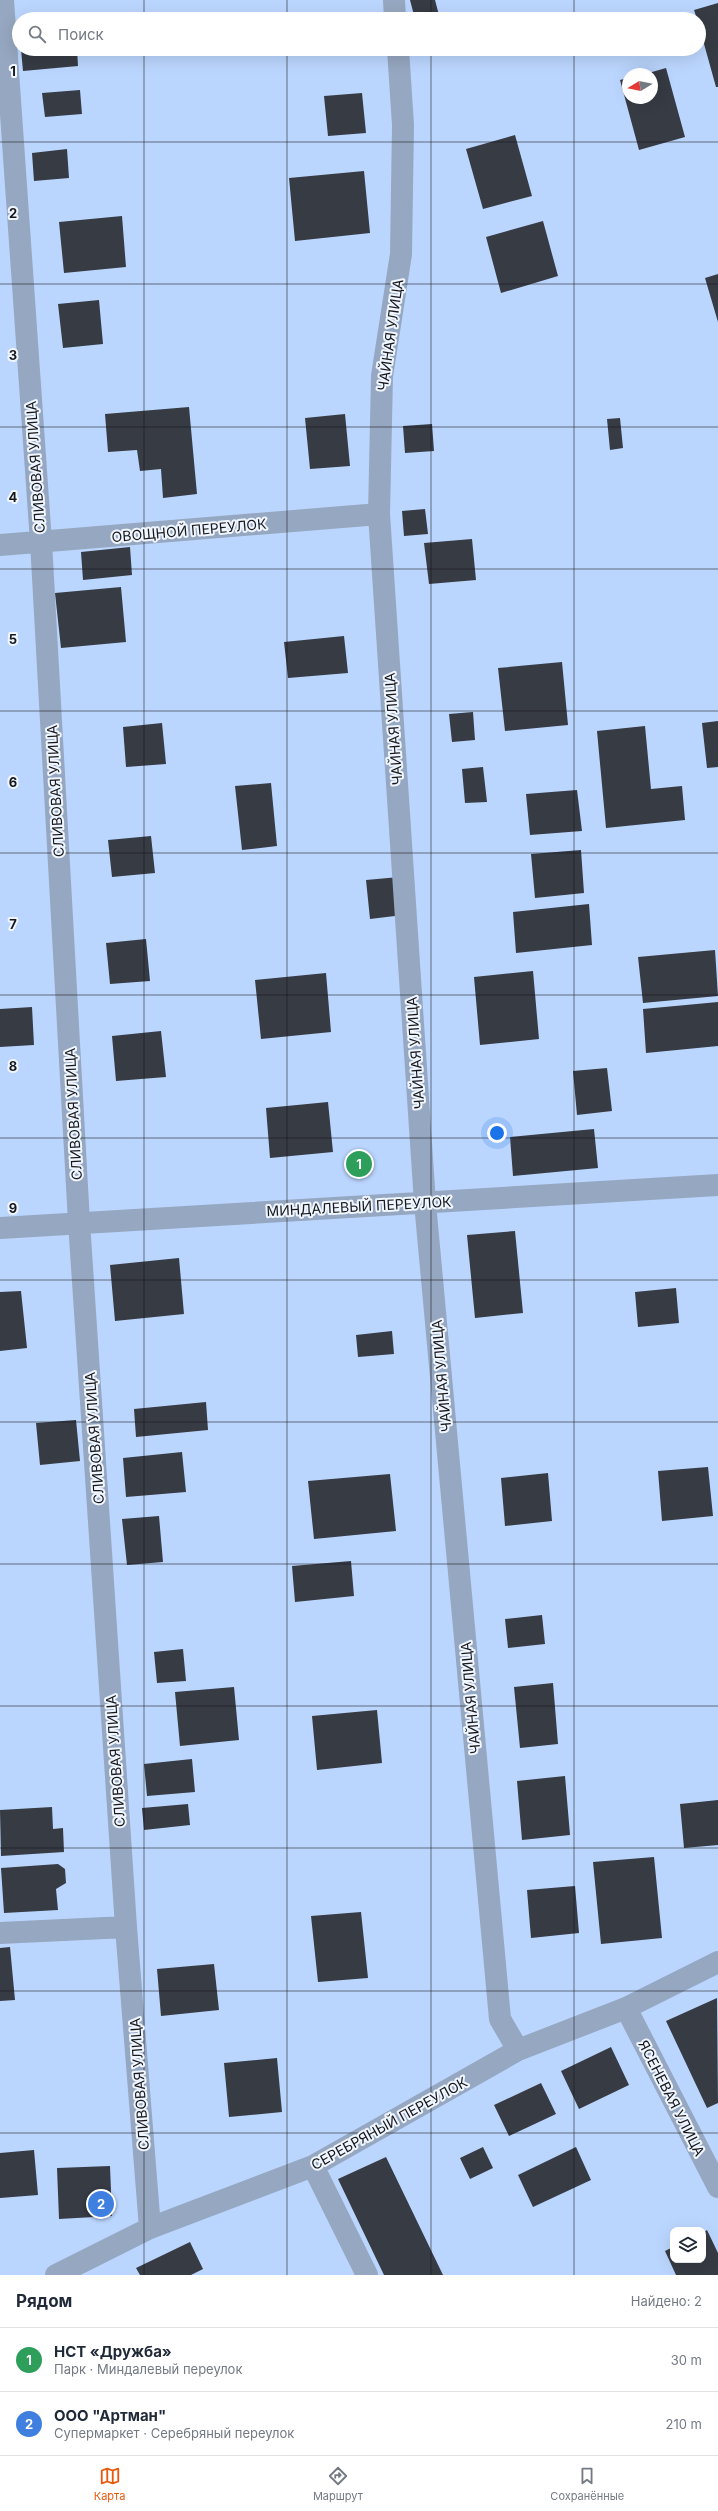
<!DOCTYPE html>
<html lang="ru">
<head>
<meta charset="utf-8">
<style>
  body { margin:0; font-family:Inter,sans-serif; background:#f2f2f3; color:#1f2937 }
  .controls { position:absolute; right:12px; bottom:12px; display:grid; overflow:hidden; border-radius:8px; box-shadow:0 4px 16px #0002 }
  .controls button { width:36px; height:36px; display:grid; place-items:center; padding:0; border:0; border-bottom:1px solid #e0e1e3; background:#fff; color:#1f2937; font:20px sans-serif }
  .compass { position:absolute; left:622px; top:68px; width:36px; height:36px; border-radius:50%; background:#fff; box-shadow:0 4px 16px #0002; rotate:260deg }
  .you { position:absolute; left:497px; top:1133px; width:14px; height:14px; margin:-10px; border:3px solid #fff; border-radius:50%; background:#1a73e8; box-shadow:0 0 0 6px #1a73e833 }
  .badge { display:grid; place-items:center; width:26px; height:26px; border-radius:50%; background:#ea580c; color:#fff; font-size:13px; font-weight:700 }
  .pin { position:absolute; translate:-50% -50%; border:2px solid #fff; box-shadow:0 1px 4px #0006 }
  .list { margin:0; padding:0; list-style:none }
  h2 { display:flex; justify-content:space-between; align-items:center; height:52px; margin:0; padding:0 16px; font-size:17px }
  h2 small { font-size:13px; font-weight:400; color:#747a83 }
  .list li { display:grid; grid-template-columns:26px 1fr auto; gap:12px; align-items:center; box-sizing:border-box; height:64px; padding:0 16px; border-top:1px solid #e0e1e3 }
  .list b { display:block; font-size:15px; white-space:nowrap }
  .list p { margin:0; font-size:13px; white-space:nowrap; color:#747a83 }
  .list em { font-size:13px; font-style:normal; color:#747a83 }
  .icon { flex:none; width:22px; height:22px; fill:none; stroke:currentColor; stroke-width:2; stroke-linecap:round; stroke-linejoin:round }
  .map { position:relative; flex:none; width:718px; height:2275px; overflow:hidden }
  .search { position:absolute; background:#fff; box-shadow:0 4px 16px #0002; left:12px; right:12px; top:12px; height:44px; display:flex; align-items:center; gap:10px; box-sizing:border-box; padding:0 14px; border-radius:22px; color:#747a83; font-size:15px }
  .sheet { height:180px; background:#fff }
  nav { display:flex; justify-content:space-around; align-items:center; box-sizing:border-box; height:56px; border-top:1px solid #e0e1e3; background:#fff; font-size:11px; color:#747a83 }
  nav a { display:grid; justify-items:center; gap:2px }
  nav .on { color:#ea580c }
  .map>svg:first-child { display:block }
  .green { fill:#bbd6fe; fill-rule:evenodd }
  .building { fill:#363b44 }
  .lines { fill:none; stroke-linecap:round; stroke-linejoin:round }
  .minor { stroke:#96a7c1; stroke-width:22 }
  .grid { fill:none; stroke:#16181c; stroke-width:1; stroke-opacity:0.55 }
  .labels { text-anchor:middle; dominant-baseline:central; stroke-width:4; stroke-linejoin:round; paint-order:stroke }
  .street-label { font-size:14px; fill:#16181c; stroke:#f0f6ff }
  .grid-label { font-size:13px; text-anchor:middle; font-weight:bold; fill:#16181c; stroke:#f0f6ff; stroke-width:4; stroke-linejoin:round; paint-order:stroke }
</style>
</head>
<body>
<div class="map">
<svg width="718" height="2275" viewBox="0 0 718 2275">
  <rect width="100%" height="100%" fill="#e1e9f4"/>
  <!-- green -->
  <path class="green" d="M0 0H718V2275H0ZM19 19H699V49H19ZM628 74H652V98H628ZM673 2230H703V2260H673Z"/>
  <!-- building -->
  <path class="building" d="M410 0H435L440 19H415Z
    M718 3V87H716L699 26V19H697L694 10Z
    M21 49H77L78 66 23 71Z
    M666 68 685 137 639 150 620 80 628 78V98H652V74H645Z
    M80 90 82 114 45 117 42 93Z
    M362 93 366 133 328 136 324 96Z
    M515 135 532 196 483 209 466 149Z
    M67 149 69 178 34 181 32 153Z
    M364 171 370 233 295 241 289 178Z
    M122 216 126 267 64 273 59 222Z
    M543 221 558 276 501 293 486 237Z
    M718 274V322L705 278Z
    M99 300 103 344 63 348 58 304Z
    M189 407 197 494 163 498 161 469 140 471 137 450 108 452 105 414Z
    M345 414 350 466 310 469 305 418Z
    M620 418 623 448 610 450 607 419Z
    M432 424 434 451 405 453 403 426Z
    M425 509 428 534 404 536 402 511Z
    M472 539 476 580 429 584 424 543Z
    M130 547 132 575 83 580 81 552Z
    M121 587 126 642 61 648 55 593Z
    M344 636 348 673 288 678 284 642Z
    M562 662 568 725 505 731 498 668Z
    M473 712 475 740 452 742 449 714Z
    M718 721V767L707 768 702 723Z
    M162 723 166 764 126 767 123 727Z
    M645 726 651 789 682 786 685 820 606 828 597 731Z
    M483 767 487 802 465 803 462 769Z
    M271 783 277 846 242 850 235 786Z
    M577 790 582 831 530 835 526 794Z
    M151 836 155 873 112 877 108 840Z
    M581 850 584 893 535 898 531 854Z
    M399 877 403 915 370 919 366 880Z
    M589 904 592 945 516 953 513 912Z
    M146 939 150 981 110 984 106 943Z
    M715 950 718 996 643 1003 638 957Z
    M533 971 539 1039 480 1045 474 977Z
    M326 973 331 1032 261 1039 255 980Z
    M718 1002V1046L646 1053 643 1009Z
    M32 1007 34 1045 0 1047V1009Z
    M161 1031 166 1077 116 1081 112 1036Z
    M607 1068 612 1111 577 1115 573 1071Z
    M328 1102 333 1152 270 1158 266 1108Z
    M594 1129 598 1168 513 1176 510 1137Z
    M515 1231 523 1313 475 1318 467 1235Z
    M179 1258 184 1314 115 1321 110 1265Z
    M676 1288 679 1323 638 1327 635 1292Z
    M21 1291 27 1348 0 1351V1292Z
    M392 1331 394 1354 358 1357 356 1335Z
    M206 1402 208 1430 136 1437 134 1409Z
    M76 1420 80 1461 40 1465 36 1423Z
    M182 1452 186 1492 126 1497 123 1458Z
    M708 1467 713 1516 662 1521 658 1471Z
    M548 1473 552 1521 505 1526 501 1478Z
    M390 1474 396 1531 314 1539 308 1481Z
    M159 1516 163 1562 127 1565 122 1519Z
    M351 1561 354 1596 295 1602 292 1566Z
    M542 1615 545 1644 508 1648 505 1619Z
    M183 1649 186 1681 157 1683 154 1652Z
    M553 1683 558 1744 520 1748 514 1687Z
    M234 1687 239 1740 180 1746 175 1692Z
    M377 1710 382 1763 317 1770 312 1716Z
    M192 1759 195 1792 147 1796 144 1764Z
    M565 1776 570 1835 522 1840 517 1781Z
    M718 1800V1845L684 1848 680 1804Z
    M188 1804 190 1825 144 1830 142 1808Z
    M52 1807 53 1829 63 1828 64 1852 1 1856 0 1810Z
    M654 1857 662 1938 601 1944 593 1862Z
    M58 1864 65 1869 66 1883 56 1889 58 1910 4 1913 1 1868Z
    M575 1886 579 1933 531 1938 527 1890Z
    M361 1912 368 1978 318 1982 311 1916Z
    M10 1947 15 2000 0 2001V1948Z
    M214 1964 219 2010 161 2016 157 1969Z
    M717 1998 718 2103 707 2108 666 2021Z
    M611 2047 629 2085 579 2109 561 2071Z
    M277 2058 282 2112 229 2117 224 2063Z
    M541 2083 556 2114 509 2136 494 2105Z
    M483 2147 493 2168 470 2179 460 2158Z
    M576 2147 591 2180 533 2207 518 2175Z
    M34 2150 38 2195 0 2198V2153Z
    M386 2157 443 2275H384L338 2179Z
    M110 2166 112 2216 59 2219 57 2168Z
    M707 2230 718 2253V2275H676L665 2251 673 2247V2260H703V2233Z
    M190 2242 203 2269 191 2275H140L136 2268Z"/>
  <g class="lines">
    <!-- minor -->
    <path class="minor" d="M3 0 41 542 79 1222 126 1927 150 2228
      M394 0 395 19
      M398 49 403 125 401 254 382 376 379 514 425 1203 500 2019 518 2050
      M0 545 379 514
      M0 1228 718 1185
      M0 1933 126 1927
      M626 2008 718 2187
      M313 2166 367 2275
      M56 2275 150 2228 313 2166 518 2050 626 2008 718 1962"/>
  </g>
  <!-- grid -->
  <path class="grid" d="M144 0V19M287 0V19M431 0V19M574 0V19M144 49V2275M287 49V2275M431 49V2275M574 49V2275M0 142H718M0 284H718M0 427H718M0 569H718M0 711H718M0 853H718M0 995H718M0 1138H718M0 1280H718M0 1422H718M0 1564H718M0 1706H718M0 1848H718M0 1991H718M0 2133H718"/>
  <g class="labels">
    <!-- street labels -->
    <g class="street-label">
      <text transform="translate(390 335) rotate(-82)">ЧАЙНАЯ УЛИЦА</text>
      <text transform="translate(35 467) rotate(-94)">СЛИВОВАЯ УЛИЦА</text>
      <text transform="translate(189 530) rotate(-5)">ОВОЩНОЙ ПЕРЕУЛОК</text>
      <text transform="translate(393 729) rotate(-94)">ЧАЙНАЯ УЛИЦА</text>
      <text transform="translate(55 791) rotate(-93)">СЛИВОВАЯ УЛИЦА</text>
      <text transform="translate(415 1053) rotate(-94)">ЧАЙНАЯ УЛИЦА</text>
      <text transform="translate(73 1114) rotate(-93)">СЛИВОВАЯ УЛИЦА</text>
      <text transform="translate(359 1206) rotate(-3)">МИНДАЛЕВЫЙ ПЕРЕУЛОК</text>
      <text transform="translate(441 1376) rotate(-95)">ЧАЙНАЯ УЛИЦА</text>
      <text transform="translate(94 1438) rotate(-94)">СЛИВОВАЯ УЛИЦА</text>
      <text transform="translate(470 1698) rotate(-95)">ЧАЙНАЯ УЛИЦА</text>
      <text transform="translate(115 1761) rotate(-94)">СЛИВОВАЯ УЛИЦА</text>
      <text transform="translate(139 2084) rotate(-94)">СЛИВОВАЯ УЛИЦА</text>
      <text transform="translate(672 2098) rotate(63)">ЯСЕНЕВАЯ УЛИЦА</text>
      <text transform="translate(389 2123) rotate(-29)">СЕРЕБРЯНЫЙ ПЕРЕУЛОК</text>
    </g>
  </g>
  <g class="grid-label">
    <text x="13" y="76">1</text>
    <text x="13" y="218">2</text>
    <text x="13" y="360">3</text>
    <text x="13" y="502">4</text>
    <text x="13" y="644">5</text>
    <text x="13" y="787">6</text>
    <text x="13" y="929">7</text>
    <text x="13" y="1071">8</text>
    <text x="13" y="1213">9</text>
  </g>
</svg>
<div class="controls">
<button><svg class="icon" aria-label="layers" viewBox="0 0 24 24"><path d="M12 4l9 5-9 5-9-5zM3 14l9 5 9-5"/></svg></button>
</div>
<svg class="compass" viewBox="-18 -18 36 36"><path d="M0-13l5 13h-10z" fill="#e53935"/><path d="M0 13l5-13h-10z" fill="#747a83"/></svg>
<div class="you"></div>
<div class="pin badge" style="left:359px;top:1164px;background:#2e9e5b">1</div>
<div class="pin badge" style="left:101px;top:2204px;background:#3f7fe0">2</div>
<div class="search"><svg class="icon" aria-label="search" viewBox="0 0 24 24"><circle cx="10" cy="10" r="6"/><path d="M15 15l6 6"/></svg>Поиск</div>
</div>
<section class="sheet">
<h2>Рядом<small>Найдено: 2</small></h2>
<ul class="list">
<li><span class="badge" style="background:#2e9e5b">1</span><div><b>НСТ «Дружба»</b><p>Парк · Миндалевый переулок</p></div><em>30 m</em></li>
<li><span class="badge" style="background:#3f7fe0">2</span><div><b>ООО &quot;Артман&quot;</b><p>Супермаркет · Серебряный переулок</p></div><em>210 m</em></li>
</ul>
</section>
<nav>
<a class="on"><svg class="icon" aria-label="map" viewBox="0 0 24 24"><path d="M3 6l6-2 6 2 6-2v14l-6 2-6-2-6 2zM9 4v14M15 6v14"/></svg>Карта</a>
<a><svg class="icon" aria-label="directions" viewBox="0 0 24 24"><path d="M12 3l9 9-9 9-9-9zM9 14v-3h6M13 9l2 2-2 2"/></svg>Маршрут</a>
<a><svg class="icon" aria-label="saved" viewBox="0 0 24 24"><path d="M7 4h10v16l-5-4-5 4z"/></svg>Сохранённые</a>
</nav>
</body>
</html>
